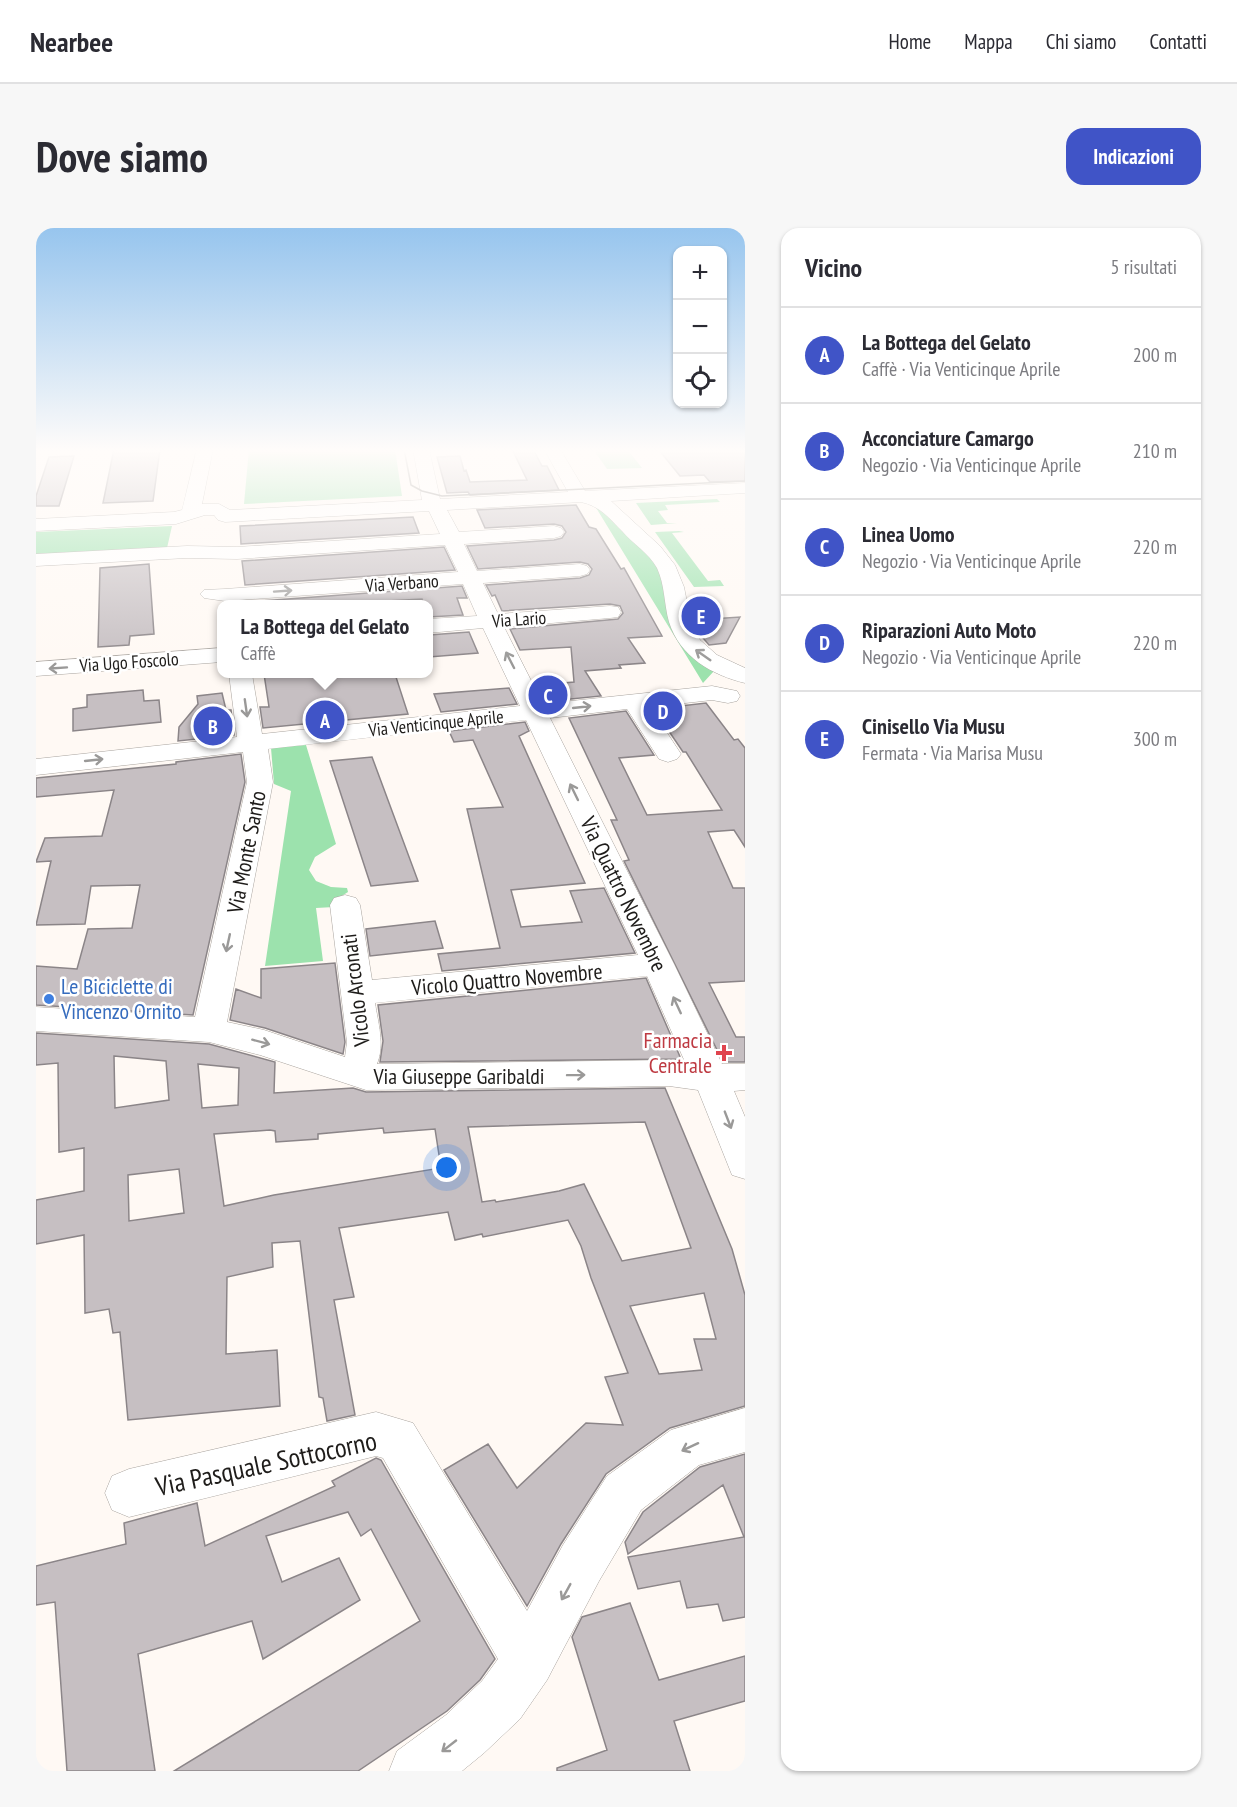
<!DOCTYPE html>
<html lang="it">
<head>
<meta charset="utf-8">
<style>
  body { margin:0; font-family:"PT Sans Narrow",sans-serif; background:#f7f7f7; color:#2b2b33 }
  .controls { position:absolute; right:18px; top:18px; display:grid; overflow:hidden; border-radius:12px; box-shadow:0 2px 4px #0004 }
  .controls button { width:54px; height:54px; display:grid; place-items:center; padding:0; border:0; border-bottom:2px solid #e1e1e2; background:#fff; color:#2b2b33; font:30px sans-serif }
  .you { position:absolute; left:411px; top:940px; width:21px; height:21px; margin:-15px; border:4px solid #fff; border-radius:50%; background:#1a73e8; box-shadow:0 0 0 9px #1a73e833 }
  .badge { display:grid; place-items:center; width:39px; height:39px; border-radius:50%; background:#4054c7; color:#fff; font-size:20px; font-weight:700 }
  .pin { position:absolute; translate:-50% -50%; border:3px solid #fff; box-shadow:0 2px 6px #0006 }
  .popup { position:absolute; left:181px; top:372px; width:216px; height:78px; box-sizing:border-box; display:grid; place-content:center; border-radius:12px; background:#fff; filter:drop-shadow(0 2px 4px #0005); font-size:20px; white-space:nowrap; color:#7c7c81 }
  .popup b { font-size:22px; color:#2b2b33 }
  .popup::after { content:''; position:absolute; left:50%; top:100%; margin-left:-12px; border:12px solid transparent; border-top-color:#fff }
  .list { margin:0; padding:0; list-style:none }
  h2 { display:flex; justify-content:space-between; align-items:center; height:78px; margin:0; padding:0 24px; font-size:26px }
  h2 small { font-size:20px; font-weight:400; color:#7c7c81 }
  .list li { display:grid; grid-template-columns:39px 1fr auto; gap:18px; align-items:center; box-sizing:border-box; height:96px; padding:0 24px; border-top:2px solid #e1e1e2 }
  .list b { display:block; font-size:22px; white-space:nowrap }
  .list p { margin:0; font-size:20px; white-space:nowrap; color:#7c7c81 }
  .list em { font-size:20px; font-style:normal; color:#7c7c81 }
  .icon { flex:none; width:33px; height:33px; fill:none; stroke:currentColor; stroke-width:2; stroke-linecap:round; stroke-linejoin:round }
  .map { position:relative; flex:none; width:709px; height:1543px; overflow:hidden; border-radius:18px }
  header { display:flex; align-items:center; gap:36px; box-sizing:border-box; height:84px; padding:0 30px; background:#fff; border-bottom:2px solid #e1e1e2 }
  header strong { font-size:28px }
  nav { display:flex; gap:33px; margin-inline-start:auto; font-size:21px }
  .intro { display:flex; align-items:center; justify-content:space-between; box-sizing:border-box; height:144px; padding:0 36px }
  h1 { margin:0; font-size:42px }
  .button { padding:15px 27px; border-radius:18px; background:#4054c7; color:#fff; font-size:21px; font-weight:700 }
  main { display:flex; gap:36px; padding:0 36px }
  aside { flex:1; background:#fff; border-radius:18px; box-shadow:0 2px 4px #0004 }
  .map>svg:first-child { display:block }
  .green { fill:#9ce2ad }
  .building { fill:#c6bfc2; stroke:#8b8588; stroke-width:1.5; fill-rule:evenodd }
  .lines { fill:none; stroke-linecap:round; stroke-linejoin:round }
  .minor-casing { stroke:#a9a49f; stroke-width:1 }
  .minor { fill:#fff; fill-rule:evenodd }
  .tram { stroke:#888581; stroke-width:1.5 }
  .oneway { stroke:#9a9998 }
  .shop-dot { fill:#3f7fe0; stroke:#fff; stroke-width:2 }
  .health-dot { fill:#e0444e; stroke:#fff; stroke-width:2 }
  .labels { text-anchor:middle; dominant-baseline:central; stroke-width:5; stroke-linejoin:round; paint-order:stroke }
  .far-street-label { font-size:18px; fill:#1e1c1a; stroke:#fff }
  .street-label { font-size:22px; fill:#1e1c1a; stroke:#fff }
  .shop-label { font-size:22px; fill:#366cbe; stroke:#fff; text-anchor:start }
  .health-label { font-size:22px; fill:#be3a42; stroke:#fff; text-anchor:end }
  .near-street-label { font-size:27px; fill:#1e1c1a; stroke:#fff }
</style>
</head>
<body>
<header>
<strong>Nearbee</strong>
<nav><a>Home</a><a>Mappa</a><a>Chi siamo</a><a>Contatti</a></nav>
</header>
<div class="intro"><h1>Dove siamo</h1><a class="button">Indicazioni</a></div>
<main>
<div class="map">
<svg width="709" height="1543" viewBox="0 0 709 1543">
  <rect width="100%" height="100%" fill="#fff9f4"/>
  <!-- green -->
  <path class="green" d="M213 221H359L366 268 208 276Z
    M557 221H591L606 240 571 241Z
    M681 271 684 274 629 277 632 282 622 283 631 295H641L615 297 600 275Z
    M559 278H565L620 334 678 443 667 455Z
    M136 298 131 320 0 327V304Z
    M643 303 648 304 636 305 672 353 684 352 688 358 658 359 619 304Z
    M270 517 300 616 279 629 273 642 280 653 295 659 311 660 312 664 304 669 298 679 280 680 287 733 229 738 255 563 238 556 235 520Z"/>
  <!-- building -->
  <path class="building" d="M78 221H124L117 273 67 275Z
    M476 221H497L506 238H511L523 262 434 267 432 264 411 265 401 229 424 228 428 243 430 242 434 254 491 252Z
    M633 221H709V253L674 254 668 247 644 248 623 222Z
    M38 228 23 278H0V268L13 229Z
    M540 277 553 299 560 301 585 341 588 340 626 408 592 410 609 435 583 437 585 440 549 443 565 468 525 472 517 456 538 454 535 419 484 422 474 401 582 391 587 385 584 378 574 376 466 383 459 367 456 368 450 357 544 350 553 347 556 341 552 336 544 334 442 341 431 318 518 312 526 310 530 304 526 298 518 296 449 300 441 282Z
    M377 289 383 305 205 316 204 298Z
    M408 319 419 342 209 357 206 333Z
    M113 336 118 406 94 408 93 417 62 419 64 340Z
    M426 358 431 370H421L427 387 393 389V376H388L386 371 297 376H212V374Z
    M704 389 690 415 673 417 663 405 675 391Z
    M433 404 442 425 393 429V407Z
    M228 446H359L372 486 227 500 224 479H233Z
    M473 460 481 476 405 484 398 466Z
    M107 462 108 473 123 472 125 494 37 503V481L51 479V467Z
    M186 465 190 482H195L198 507 142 513 143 499 162 476 161 468Z
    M670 475 698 512 702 511 709 520V619L698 602 672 604 697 660H709V753L673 755 700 809H709V834H687L588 633 593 632 575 592H581L533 490 590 483 618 527 583 530 611 587 686 582 650 524H647L618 481Z
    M489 494 493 503 483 508 549 655 475 662 485 699 546 694 534 663 568 660 599 725 406 743 402 726 464 720 431 581 467 579 437 512 418 514 413 503Z
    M205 526 209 554 157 787 0 777V738L41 741 52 701 96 700 104 657 55 658 49 696 0 697 15 633 0 634 9 610 66 608 78 562 0 569V550L140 536V534Z
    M336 529 382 653 335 658 294 533Z
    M399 693 407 720 334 728 330 701Z
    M299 735 309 814 307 826 229 800 194 792 200 761 225 770V741Z
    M610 750 645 831 344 834 347 813 342 777Z
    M0 805 173 816 239 834 238 865 317 860 330 864 629 860 696 1021 709 1067V1178L634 1200 570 1246 525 1316 491 1378 408 1242 452 1216 481 1260 550 1195 587 1197 569 1149 592 1145 555 1050 545 1018 532 992 447 1009 446 1006 419 1012 412 984 303 1000 318 1069 298 1072 319 1187 291 1193 287 1170 283 1169 264 1013 236 1015 237 1039 191 1049 190 1126 241 1122 244 1178 92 1192 84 1104 77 1105 73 1081 49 1085 48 1007 0 1016V972L48 963V920L23 924 22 835 0 837ZM78 828 130 833 133 872 79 880ZM162 836 203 840 202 877 166 880ZM609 894 655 1020 586 1033 548 956 523 963 460 974 459 972 446 974 432 899ZM347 900 348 905 399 901 405 940 238 967 188 978 178 906 234 902 239 903 240 914 282 911V906ZM143 941 148 985 93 993 92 947ZM668 1065 680 1111H658L666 1142 623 1146 594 1078Z
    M709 1226V1389L687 1393 682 1376 651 1380 644 1353 602 1361 592 1329 708 1309 687 1257 592 1326 589 1314 607 1284 664 1239Z
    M340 1230 345 1232 459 1431 444 1452 411 1483 322 1543H138L384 1393 335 1301 325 1308 312 1284 230 1308 246 1354 303 1330 324 1372 227 1431 216 1393 102 1426 119 1543H31L19 1374 0 1377V1338L90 1316 88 1295 161 1275 169 1318 299 1258 296 1253Z
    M594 1375 623 1452 709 1428V1473L638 1493 654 1543H521V1540L571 1522 536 1409 546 1389Z"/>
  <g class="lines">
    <!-- minor casing -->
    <g class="minor-casing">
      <path id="minor" d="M161 221H177L166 276H183L194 282 386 272 377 221H393L404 271 532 264 508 221H524L549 263 709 255V265L575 273 624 318 639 337 648 359 655 395 664 412 681 427 709 440V455C676 447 644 429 633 394 628 376 629 357 621 340 613 325 597 316 586 303 573 290 564 278 545 274L411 282 423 304 518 298 525 300 528 304 525 308 518 310 428 316 441 343 544 336 551 338 554 342 551 346 544 348 447 355 462 386 574 378 582 379 585 384 582 389 574 390 468 399 507 476 676 458 701 463 704 468 701 473 692 475 676 472 614 479 645 526 641 531 632 534 623 531 591 481 514 490 638 736 686 836H709V862L698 863 709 889V951L696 947 662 862 633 858 330 862 224 827 173 814 0 803V779L159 789 211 554 207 524 0 547V531L201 509 193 446H216L226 506 484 478 447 400 392 405V391L441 388 427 356 189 373 168 370 164 366 168 362 189 361 422 344 409 317 201 331 151 330 0 338V326L151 318 201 319 404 306 393 283 189 294 182 292 178 287H169L140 296 0 303V291L138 284 146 282ZM490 492 602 727 336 752 324 677 320 670 309 667 298 670 294 677 311 814 309 829 228 802 191 794 237 554 232 521ZM611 748 649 834 633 832 341 836C349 816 342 795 339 775Z
        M186 420V434L0 448V434Z
        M709 1180V1224L663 1237 605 1282 563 1353 511 1452 484 1491 448 1525 426 1543H353L361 1523 410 1487 446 1453 462 1431 347 1230 340 1228 93 1289 76 1282 69 1265 76 1248 93 1241 340 1184 377 1195 491 1383 527 1317 571 1248 635 1202Z"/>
    </g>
    <!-- minor -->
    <use href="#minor" class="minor"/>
    <!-- tram -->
    <path class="tram" d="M368 221 375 257 386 263 406 268 709 253"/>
  </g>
  <!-- one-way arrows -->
  <defs><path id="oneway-shaft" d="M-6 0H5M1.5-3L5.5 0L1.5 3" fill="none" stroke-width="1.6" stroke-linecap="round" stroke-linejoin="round" transform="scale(1.5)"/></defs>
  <g class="oneway">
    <use href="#oneway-shaft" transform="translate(247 363) rotate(-4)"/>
    <use href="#oneway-shaft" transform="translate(667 427) rotate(-145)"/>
    <use href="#oneway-shaft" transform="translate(474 432) rotate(-117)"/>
    <use href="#oneway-shaft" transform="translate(22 440) rotate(176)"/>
    <use href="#oneway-shaft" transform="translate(546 479) rotate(-6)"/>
    <use href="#oneway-shaft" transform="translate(210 480) rotate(82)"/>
    <use href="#oneway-shaft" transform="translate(58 532) rotate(-6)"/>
    <use href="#oneway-shaft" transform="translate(538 564) rotate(-116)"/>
    <use href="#oneway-shaft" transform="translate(192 715) rotate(102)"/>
    <use href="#oneway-shaft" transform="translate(641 777) rotate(-115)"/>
    <use href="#oneway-shaft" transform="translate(225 814) rotate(15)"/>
    <use href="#oneway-shaft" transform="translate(540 847) rotate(-1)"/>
    <use href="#oneway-shaft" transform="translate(692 892) rotate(69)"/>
    <use href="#oneway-shaft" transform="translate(654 1219) rotate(155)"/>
    <use href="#oneway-shaft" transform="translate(530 1364) rotate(119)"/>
    <use href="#oneway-shaft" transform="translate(413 1518) rotate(142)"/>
  </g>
  <!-- sky -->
  <linearGradient id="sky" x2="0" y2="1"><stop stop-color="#97c5ee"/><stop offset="0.51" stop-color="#fffcfa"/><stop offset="1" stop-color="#fffcfa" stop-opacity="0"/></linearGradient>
  <rect width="709" height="437" fill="url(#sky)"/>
  <!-- markers -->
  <circle class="shop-dot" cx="13" cy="771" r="6"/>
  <path class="health-dot" d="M685 816h6v6h6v6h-6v6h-6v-6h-6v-6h6z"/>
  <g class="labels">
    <!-- far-street labels -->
    <g class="far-street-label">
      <text transform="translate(366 355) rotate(-4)">Via Verbano</text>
      <text transform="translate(483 391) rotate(-4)">Via Lario</text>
      <text transform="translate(93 434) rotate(-4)">Via Ugo Foscolo</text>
      <text transform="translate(400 495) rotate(-6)">Via Venticinque Aprile</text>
    </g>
    <!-- street labels -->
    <g class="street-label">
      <text transform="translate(210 624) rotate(-79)">Via Monte Santo</text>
      <text transform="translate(588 666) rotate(64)">Via Quattro Novembre</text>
      <text transform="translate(471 751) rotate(-5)">Vicolo Quattro Novembre</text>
      <text transform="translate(319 762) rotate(-97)">Vicolo Arconati</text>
      <text x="423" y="848">Via Giuseppe Garibaldi</text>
    </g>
    <!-- shop labels -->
    <g class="shop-label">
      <text x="25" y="758">Le Biciclette di<tspan x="25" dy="25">Vincenzo Ornito</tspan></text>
    </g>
    <!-- health labels -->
    <g class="health-label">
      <text x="676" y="812">Farmacia<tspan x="676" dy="25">Centrale</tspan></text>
    </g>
    <!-- near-street labels -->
    <g class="near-street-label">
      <text transform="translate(230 1235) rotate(-12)">Via Pasquale Sottocorno</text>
    </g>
  </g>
</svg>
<div class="controls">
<button>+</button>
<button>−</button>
<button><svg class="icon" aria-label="locate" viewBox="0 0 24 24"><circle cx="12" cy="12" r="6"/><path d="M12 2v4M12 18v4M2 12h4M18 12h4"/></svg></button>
</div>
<div class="you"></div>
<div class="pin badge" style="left:289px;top:492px">A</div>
<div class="popup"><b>La Bottega del Gelato</b>Caffè</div>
<div class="pin badge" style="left:177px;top:498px">B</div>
<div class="pin badge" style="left:512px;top:467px">C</div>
<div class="pin badge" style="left:627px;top:483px">D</div>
<div class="pin badge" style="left:665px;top:388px">E</div>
</div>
<aside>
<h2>Vicino<small>5 risultati</small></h2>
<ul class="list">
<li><span class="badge">A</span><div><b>La Bottega del Gelato</b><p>Caffè · Via Venticinque Aprile</p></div><em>200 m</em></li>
<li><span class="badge">B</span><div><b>Acconciature Camargo</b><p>Negozio · Via Venticinque Aprile</p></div><em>210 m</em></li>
<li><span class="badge">C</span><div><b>Linea Uomo</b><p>Negozio · Via Venticinque Aprile</p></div><em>220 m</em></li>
<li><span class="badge">D</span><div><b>Riparazioni Auto Moto</b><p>Negozio · Via Venticinque Aprile</p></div><em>220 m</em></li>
<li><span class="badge">E</span><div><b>Cinisello Via Musu</b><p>Fermata · Via Marisa Musu</p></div><em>300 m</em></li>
</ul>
</aside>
</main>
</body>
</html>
